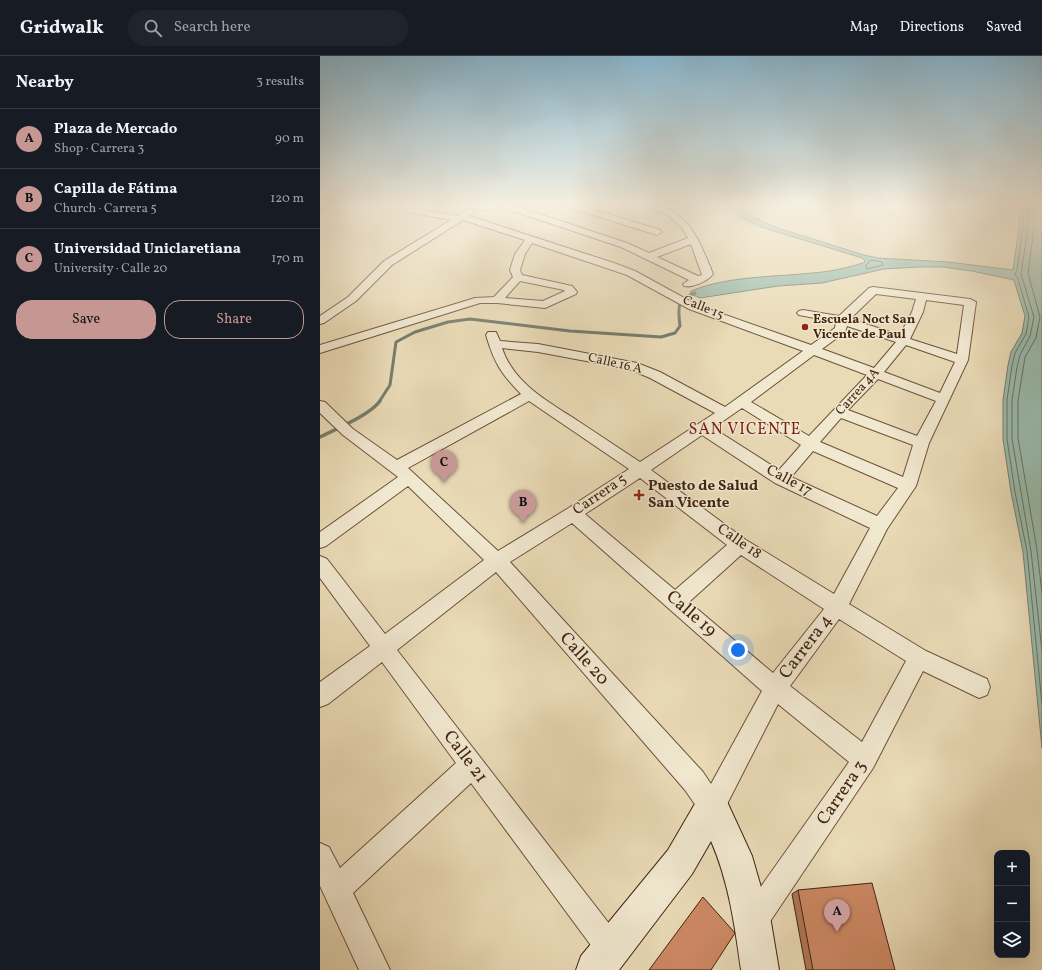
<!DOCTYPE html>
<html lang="en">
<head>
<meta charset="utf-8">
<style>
  body { margin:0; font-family:Vollkorn,serif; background:#20242c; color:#f1f3f6 }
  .controls { position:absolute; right:12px; bottom:12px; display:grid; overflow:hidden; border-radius:8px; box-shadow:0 4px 16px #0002 }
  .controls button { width:36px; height:36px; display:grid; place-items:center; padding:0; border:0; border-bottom:1px solid #363941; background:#171b24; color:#f1f3f6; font:20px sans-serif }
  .you { position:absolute; left:418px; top:594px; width:14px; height:14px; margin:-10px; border:3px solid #fff; border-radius:50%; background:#1a73e8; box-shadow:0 0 0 6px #1a73e833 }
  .badge { display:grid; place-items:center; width:26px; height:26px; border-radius:50%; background:#c59692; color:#111; font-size:13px; font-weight:700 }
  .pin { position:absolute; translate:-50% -33px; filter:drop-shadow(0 1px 2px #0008) }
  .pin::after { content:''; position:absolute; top:21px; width:14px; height:12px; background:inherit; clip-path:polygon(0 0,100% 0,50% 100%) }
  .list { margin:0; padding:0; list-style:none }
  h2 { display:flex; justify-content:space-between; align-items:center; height:52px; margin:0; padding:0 16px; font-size:17px }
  h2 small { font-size:13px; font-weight:400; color:#9ea1a6 }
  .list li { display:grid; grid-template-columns:26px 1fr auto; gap:12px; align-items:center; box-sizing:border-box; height:60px; padding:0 16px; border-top:1px solid #363941 }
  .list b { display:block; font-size:15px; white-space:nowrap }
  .list p { margin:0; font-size:13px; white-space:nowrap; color:#9ea1a6 }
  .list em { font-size:13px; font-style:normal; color:#9ea1a6 }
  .actions { display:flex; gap:8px; padding:12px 16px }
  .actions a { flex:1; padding:9px 0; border:1px solid #c59692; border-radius:16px; text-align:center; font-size:14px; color:#c59692 }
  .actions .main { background:#c59692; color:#111 }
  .icon { flex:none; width:22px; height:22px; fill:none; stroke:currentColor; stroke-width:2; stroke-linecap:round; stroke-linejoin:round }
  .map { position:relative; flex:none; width:722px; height:914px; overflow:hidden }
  header { display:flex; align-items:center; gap:24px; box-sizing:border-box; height:56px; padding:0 20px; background:#171b24; border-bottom:1px solid #363941 }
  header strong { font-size:19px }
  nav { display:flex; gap:22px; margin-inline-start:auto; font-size:14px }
  .search { width:280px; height:36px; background:#20242c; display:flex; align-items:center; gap:10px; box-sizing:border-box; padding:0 14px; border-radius:22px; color:#9ea1a6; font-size:15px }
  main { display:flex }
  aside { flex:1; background:#171b24 }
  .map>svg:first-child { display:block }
  .water { fill:#98bbad; stroke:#767e6f }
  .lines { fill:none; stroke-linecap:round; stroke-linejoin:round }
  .shore { stroke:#6d6f60; stroke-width:1 }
  .stream-far1 { stroke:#767e6f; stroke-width:3 }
  .stream { stroke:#767e6f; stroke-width:3.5 }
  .street-casing { stroke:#6c513b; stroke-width:2 }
  .secondary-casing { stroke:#422312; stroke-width:2 }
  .street { fill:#f1e8d0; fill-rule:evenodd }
  .secondary { fill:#f1e8d0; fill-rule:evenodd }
  .wall { fill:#b07656; stroke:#422312 }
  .building { fill:#cd8964; stroke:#422312 }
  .poi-dot { fill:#8f2418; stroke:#f1e8d0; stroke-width:1.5 }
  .labels { text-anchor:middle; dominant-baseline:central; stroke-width:3; stroke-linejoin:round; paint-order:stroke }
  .far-street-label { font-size:13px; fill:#422312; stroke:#f1e8d0 }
  .far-poi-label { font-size:13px; font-weight:bold; fill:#422312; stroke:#f1e8d0; text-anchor:start }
  .street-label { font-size:15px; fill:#422312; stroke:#f1e8d0 }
  .poi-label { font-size:15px; font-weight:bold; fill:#422312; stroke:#f1e8d0; text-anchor:start }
  .neighbourhood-label { font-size:16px; letter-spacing:1px; fill:#7a1f14; stroke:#f1e8d0 }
  .near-street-label { font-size:18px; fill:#422312; stroke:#f1e8d0 }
</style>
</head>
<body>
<header>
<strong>Gridwalk</strong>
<div class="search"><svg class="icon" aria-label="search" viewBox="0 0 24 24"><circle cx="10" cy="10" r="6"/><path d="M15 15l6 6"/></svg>Search here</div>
<nav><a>Map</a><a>Directions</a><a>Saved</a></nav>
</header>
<main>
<aside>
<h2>Nearby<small>3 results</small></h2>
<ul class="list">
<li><span class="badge">A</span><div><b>Plaza de Mercado</b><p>Shop · Carrera 3</p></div><em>90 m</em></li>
<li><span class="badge">B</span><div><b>Capilla de Fátima</b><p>Church · Carrera 5</p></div><em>120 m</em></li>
<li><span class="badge">C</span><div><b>Universidad Uniclaretiana</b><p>University · Calle 20</p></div><em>170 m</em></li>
</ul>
<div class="actions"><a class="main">Save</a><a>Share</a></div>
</aside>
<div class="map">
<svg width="722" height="914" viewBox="0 0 722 914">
  <rect width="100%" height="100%" fill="#eadbb7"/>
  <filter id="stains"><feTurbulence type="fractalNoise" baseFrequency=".005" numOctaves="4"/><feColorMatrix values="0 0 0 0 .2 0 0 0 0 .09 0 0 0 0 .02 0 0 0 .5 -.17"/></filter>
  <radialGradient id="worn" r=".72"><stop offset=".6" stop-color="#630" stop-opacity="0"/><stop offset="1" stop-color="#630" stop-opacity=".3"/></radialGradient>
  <!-- water -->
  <path class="water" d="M396 148H418L432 161 458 172 544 199 558 202 628 206 693 214 699 172V148H722V692L703 496 691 436 683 383V344L688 309 691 296 702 277 705 260 694 224 652 215 623 211H599L564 213 502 227 458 230 380 242 371 238V235C408 220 453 221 492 217 509 216 526 212 543 207L545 205 542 202 441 171 419 161 411 153 403 149Z"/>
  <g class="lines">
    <!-- shore -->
    <path class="shore" d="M703 148V172L697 214 695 218 698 223 709 261 706 278 695 297 692 310 687 344V383L695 436 707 495 722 648
      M708 148V172L701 218 714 261 710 280 700 299 697 311 692 344V383L711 495 722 595
      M714 148V173L708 217 720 261 716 282 705 301 698 345V382L717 494 722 537
      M551 204 562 206 563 209 547 213 546 210Z"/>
    <!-- stream-far1 -->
    <path class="stream-far1" d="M59 346 70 329 76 286 95 276 128 266 150 263 250 275 341 281 355 277 360 270C358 252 356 243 375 237"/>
    <!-- stream -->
    <path class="stream" d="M0 381C16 373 50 359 60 345"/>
    <!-- street casing -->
    <g class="street-casing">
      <path id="street" d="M0 148H14L0 154Z
        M80 148H89L94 152 137 160 148 153H154L155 155 149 160 294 207 315 215 377 249 491 289 515 272 516 266 479 259 477 257 479 255 483 254 519 260 549 232 553 231 650 243 656 246 648 304 609 387 596 430 567 473 529 548 606 595 667 623 670 631 667 639 659 642 603 615 553 712 443 876 433 880 423 876 419 866 423 856 529 706 458 648 401 760 392 764 383 760 365 734 176 516 77 594 301 883 306 893 301 903 291 908 281 903 151 727 33 837 70 914H39L0 830V787L9 791 20 812 136 707 62 606 8 648 0 651V626L50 590 0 522V500L7 503 65 578 164 504 88 430 6 490 0 492V476L78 421 23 379 0 357V345L5 346 33 373 77 404 201 338C181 318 174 306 166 279L168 276H176L180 285 218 288 317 307 340 316 405 351 483 295 369 253 307 219 212 187 205 198 200 214 202 219 252 230 257 236 256 238 225 252 177 247H160L0 297V289L155 242 174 241 193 221 190 214 195 198 205 184 143 164 72 209 36 245 4 267 0 268V260L28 241 64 205 131 164 88 156ZM200 225 244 234 245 235 223 245 185 242ZM556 238 596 243 592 256 580 279 530 263ZM606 244 644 249 637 298 590 283 603 256ZM527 270 576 286 554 312 502 293 525 276ZM586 289 635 306 620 337 564 316ZM182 292 218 296 309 313 330 322 395 357 320 406C299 392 279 379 258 365 229 346 194 328 182 292ZM494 299 547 319 489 380 431 346ZM558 323 616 345 597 380 528 354ZM209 345 309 413 247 453 178 495 88 412ZM422 352 481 389 459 414 393 372ZM521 362 593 389 583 421 500 386ZM382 379 455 427 550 472 514 538 426 484 331 414ZM493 395 578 432 557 460 471 421ZM320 422 407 489 355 534 265 458ZM252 467 442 635 391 728 383 716 190 506ZM421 499 504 553 453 617 369 546ZM519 563 586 605 542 686 470 630Z
        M145 148 167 149 189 148 307 187 329 197 368 182 362 172 349 160 321 148C367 148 378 182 393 218 388 225 373 232 364 230L363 228 369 224 301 191 181 151 167 155 146 150ZM371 188 382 219 378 220 337 201Z
        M243 148H256L340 174 342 176 337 179 334 178 244 150Z
        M452 148H462L453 154 449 151Z"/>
    </g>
    <!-- secondary casing -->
    <g class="secondary-casing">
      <path id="secondary" d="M392 735 404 739 432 800 451 866 459 914H421C415 871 409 826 391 785L372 818 299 914H256L261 900 348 794 380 739Z"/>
    </g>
    <!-- street -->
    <use href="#street" class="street"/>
    <!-- secondary -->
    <use href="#secondary" class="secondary"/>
  </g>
  <!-- wall -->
  <path class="wall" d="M478 834 575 914H486L472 838Z"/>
  <!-- building -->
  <path class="building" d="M552 827 575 914H493L478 834Z
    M383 841 415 877 391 914H329Z"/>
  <!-- sky -->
  <linearGradient id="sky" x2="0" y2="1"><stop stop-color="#88b7d0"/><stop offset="0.54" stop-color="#f6efdf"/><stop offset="1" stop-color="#f6efdf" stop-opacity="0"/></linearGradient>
  <rect width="722" height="276" fill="url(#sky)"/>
  <!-- markers -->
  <g class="poi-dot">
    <circle cx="485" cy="271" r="4"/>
    <path d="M317 433h4v4h4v4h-4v4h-4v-4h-4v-4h4z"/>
  </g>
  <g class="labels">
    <!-- far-street labels -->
    <g class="far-street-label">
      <text transform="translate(383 252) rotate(22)">Calle 15</text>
      <text transform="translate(295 308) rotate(13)">Calle 16 A</text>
      <text transform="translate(538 336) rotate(-48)">Carrea 4A</text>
    </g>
    <!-- far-poi labels -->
    <g class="far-poi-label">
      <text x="493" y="264">Escuela Noct San<tspan x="493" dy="15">Vicente de Paul</tspan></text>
    </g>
    <!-- street labels -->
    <g class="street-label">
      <text transform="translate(469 425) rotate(28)">Calle 17</text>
      <text transform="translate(280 439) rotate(-34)">Carrera 5</text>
      <text transform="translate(419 486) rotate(35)">Calle 18</text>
    </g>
    <!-- poi labels -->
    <g class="poi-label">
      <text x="328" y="430">Puesto de Salud<tspan x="328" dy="17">San Vicente</tspan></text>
    </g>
    <!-- neighbourhood labels -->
    <g class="neighbourhood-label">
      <text x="425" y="374">SAN VICENTE</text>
    </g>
    <!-- near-street labels -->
    <g class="near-street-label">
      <text transform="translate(371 558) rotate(41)">Calle 19</text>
      <text transform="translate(486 591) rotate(-53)">Carrera 4</text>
      <text transform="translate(264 603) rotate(48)">Calle 20</text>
      <text transform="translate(145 701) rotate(53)">Calle 21</text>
      <text transform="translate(522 737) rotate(-56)">Carrera 3</text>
    </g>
  </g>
  <rect width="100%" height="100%" filter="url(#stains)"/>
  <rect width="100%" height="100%" fill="url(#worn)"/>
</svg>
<div class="controls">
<button>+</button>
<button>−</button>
<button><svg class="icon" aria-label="layers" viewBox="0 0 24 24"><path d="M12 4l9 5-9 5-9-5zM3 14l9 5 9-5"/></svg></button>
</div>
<div class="you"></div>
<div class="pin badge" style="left:517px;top:876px">A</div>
<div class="pin badge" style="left:203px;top:467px">B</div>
<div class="pin badge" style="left:124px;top:427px">C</div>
</div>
</main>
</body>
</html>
